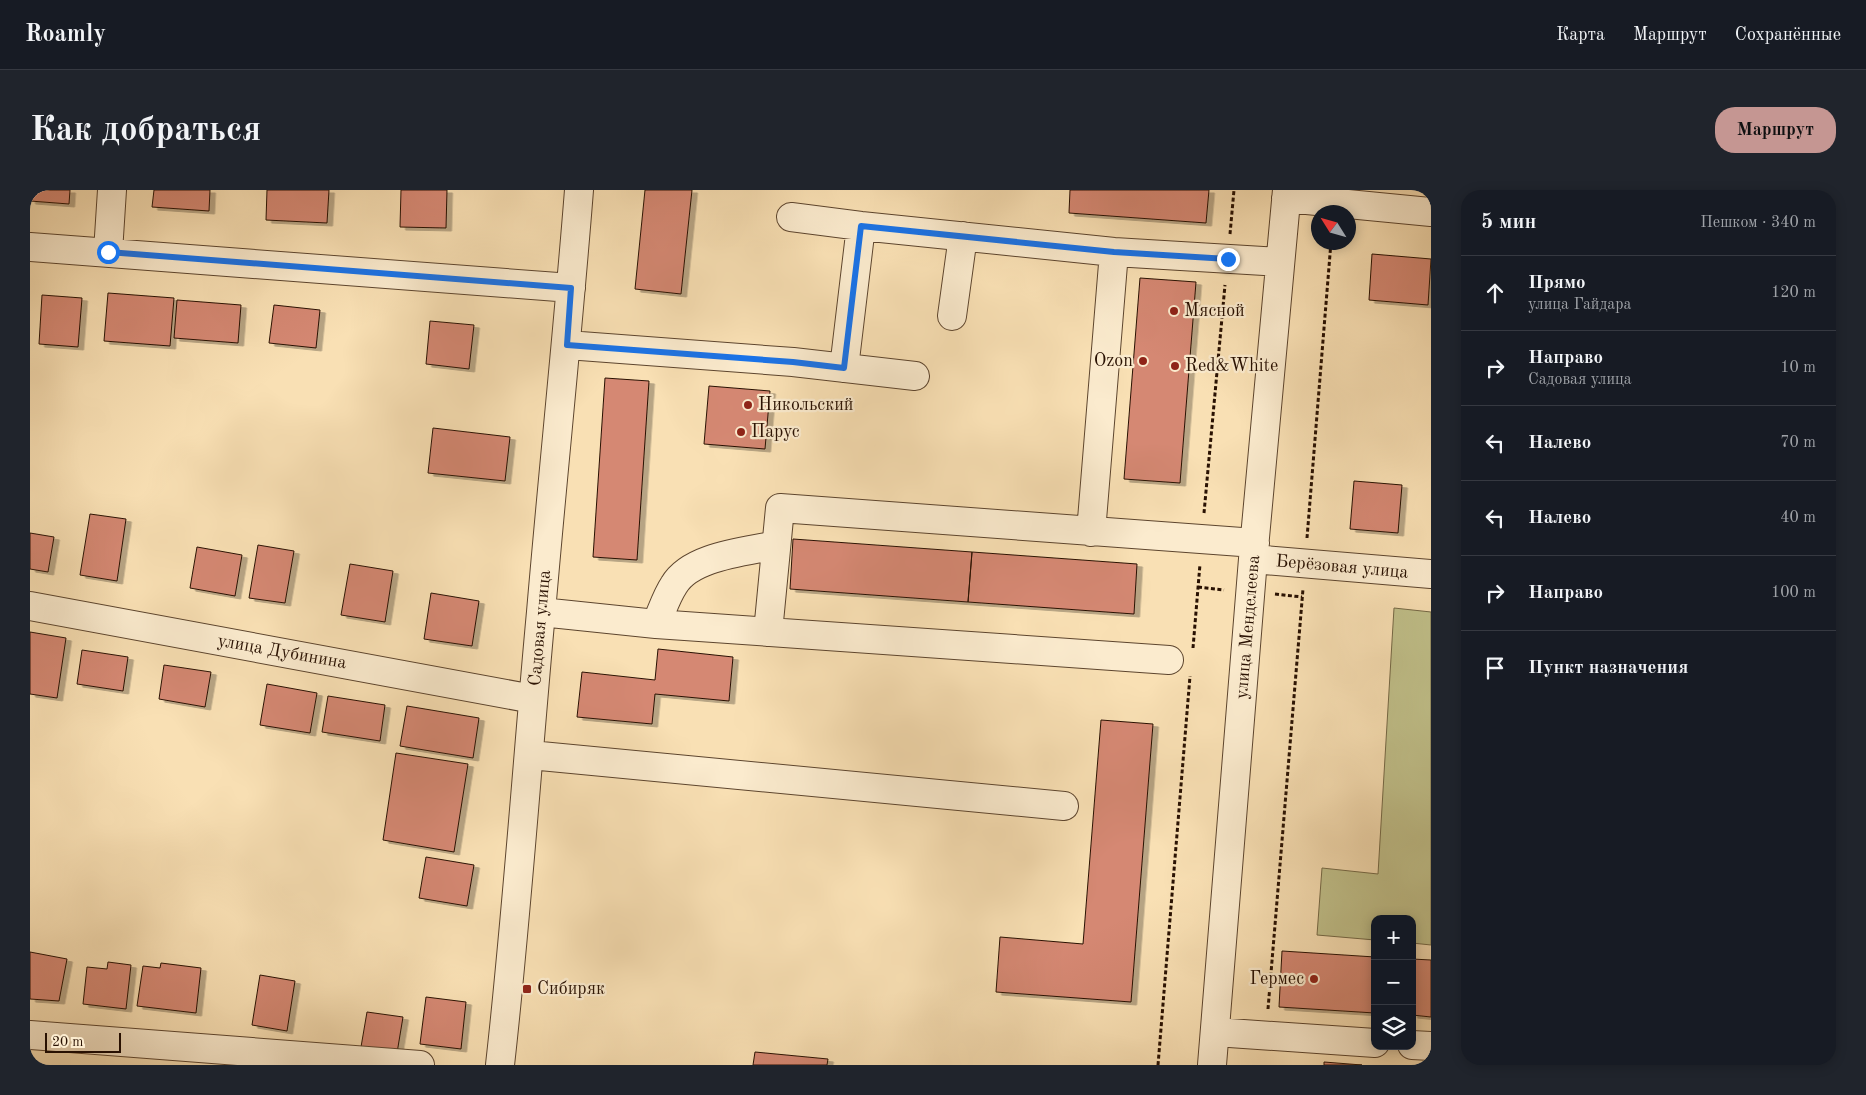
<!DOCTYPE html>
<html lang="ru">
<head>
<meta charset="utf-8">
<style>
  body { margin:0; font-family:"Old Standard TT",serif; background:#20242c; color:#f1f3f6 }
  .controls { position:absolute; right:15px; bottom:15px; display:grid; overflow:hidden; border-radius:10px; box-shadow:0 2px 12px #0003 }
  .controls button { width:45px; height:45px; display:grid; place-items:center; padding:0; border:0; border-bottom:1px solid #363941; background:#171b24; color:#f1f3f6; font:25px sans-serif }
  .compass { position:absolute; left:1281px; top:15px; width:45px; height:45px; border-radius:50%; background:#171b24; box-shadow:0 2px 12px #0003; rotate:307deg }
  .scale { position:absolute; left:15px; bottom:12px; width:76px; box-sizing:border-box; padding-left:5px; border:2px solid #291102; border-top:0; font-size:14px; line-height:18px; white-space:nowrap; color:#291102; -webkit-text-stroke:4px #fbebce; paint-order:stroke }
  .stop { position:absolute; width:15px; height:15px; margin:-11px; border:4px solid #1a73e8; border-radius:50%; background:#fff }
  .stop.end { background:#1a73e8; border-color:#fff; box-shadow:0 1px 5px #0008 }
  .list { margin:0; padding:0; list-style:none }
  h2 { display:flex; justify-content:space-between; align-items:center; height:65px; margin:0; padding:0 20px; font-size:21px }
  h2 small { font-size:16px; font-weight:400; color:#9ea1a6 }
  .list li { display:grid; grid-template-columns:32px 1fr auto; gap:15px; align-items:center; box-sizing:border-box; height:75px; padding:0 20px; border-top:1px solid #363941 }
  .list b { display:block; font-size:19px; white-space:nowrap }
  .list p { margin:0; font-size:16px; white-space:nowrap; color:#9ea1a6 }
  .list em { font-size:16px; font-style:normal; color:#9ea1a6 }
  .icon { flex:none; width:28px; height:28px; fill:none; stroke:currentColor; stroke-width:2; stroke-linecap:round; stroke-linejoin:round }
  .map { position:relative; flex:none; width:1401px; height:875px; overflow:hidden; border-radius:20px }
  header { display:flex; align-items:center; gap:30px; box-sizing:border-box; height:70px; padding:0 25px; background:#171b24; border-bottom:1px solid #363941 }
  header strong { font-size:24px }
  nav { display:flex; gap:28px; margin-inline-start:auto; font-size:18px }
  .intro { display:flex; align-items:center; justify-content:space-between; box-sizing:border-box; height:120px; padding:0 30px }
  h1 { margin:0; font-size:35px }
  .button { padding:12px 22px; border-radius:20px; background:#c59692; color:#111; font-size:18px; font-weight:700 }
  main { display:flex; gap:30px; padding:0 30px }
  aside { flex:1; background:#171b24; border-radius:20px; box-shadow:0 2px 12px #0003 }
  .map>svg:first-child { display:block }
  .green { fill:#c1c18b; stroke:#756946 }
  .building { fill:#d58873; stroke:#291102; filter:url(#shadow) }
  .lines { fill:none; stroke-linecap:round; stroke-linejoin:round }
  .minor-casing { stroke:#5d452e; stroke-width:30 }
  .path { stroke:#291102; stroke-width:3; stroke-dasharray:4 2.5; stroke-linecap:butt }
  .minor { stroke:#fbebce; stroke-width:28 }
  .route { stroke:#1a73e8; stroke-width:6 }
  .poi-dot { fill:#8f2418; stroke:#fbebce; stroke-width:2 }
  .labels { text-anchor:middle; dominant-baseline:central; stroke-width:4.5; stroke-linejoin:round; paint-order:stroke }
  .poi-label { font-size:18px; fill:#291102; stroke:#fbebce; text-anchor:start }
  .street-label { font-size:18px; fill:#291102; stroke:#fbebce }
</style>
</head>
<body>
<header>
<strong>Roamly</strong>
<nav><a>Карта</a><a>Маршрут</a><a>Сохранённые</a></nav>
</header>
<div class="intro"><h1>Как добраться</h1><a class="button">Маршрут</a></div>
<main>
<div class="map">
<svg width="1401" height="875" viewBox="0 0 1401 875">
  <defs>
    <filter id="shadow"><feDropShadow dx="5.5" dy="3" stdDeviation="0" flood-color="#0004"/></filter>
  </defs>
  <rect width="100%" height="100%" fill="#f9e0b4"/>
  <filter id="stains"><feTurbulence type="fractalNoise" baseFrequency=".004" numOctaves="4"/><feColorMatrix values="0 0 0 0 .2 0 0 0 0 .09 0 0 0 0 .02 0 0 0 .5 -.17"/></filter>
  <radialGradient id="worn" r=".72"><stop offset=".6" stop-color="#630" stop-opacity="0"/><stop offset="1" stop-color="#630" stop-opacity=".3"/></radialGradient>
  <!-- green -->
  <path class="green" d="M1364 418 1401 422V755L1382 753V729H1345V750L1287 745 1292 678 1348 684Z"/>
  <!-- building -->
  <path class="building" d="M0 0H40L39 14 0 11Z
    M124 0H180L179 21 122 17Z
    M237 0H299L297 33 236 30Z
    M371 0H417L416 38 370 37Z
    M615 0H662L651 104 605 99Z
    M1040 0H1179L1176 33 1039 23Z
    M1342 64 1401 69 1398 115 1339 110Z
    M1110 88 1166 92 1150 293 1094 289Z
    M78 103 144 108 140 156 74 151Z
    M12 105 52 108 48 157 9 154Z
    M147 110 211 115 208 153 144 148Z
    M244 115 290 120 286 158 239 153Z
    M400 131 444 135 439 179 396 174Z
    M575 188 619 191 607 370 563 367Z
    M679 196 740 201 735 259 674 254Z
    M403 238 480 247 475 291 398 283Z
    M1324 291 1372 295 1368 343 1320 339Z
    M60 324 96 329 87 391 50 385Z
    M0 343 24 347 18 382 0 379Z
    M763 349 942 362 938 412 760 399Z
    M228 355 264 361 255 413 219 408Z
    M167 357 212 365 205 406 160 398Z
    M942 362 1107 374 1104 424 938 412Z
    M320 374 363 381 355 432 311 425Z
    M401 403 449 411 442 456 394 449Z
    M0 442 36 448 27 508 0 504Z
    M628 459 703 467 699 511 625 504 622 534 547 527 552 482 625 490Z
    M52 460 98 467 93 501 47 494Z
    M134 475 181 482 175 517 129 509Z
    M237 494 287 503 280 543 230 535Z
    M298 506 355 515 350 551 292 542Z
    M377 516 449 528 443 568 370 556Z
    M1071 530 1123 534 1101 812 966 802 970 747 1053 754Z
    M366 563 438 574 424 662 353 650Z
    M396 667 444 675 437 716 389 708Z
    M1252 761 1345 767V823L1249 817Z
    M0 762 37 769 29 811 0 809Z
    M1382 769 1401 770V827L1382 825Z
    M78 772 101 775 96 819 53 814 57 777 77 779Z
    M131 773 171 778 166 823 107 816 113 776 130 778Z
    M230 785 265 791 257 841 222 835Z
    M396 807 436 812 431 859 390 854Z
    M337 822 373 827 367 863 331 857Z
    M725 862 798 869 797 875H723Z
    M1294 872 1332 875H1294Z"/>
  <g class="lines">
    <!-- minor casing -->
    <g class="minor-casing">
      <path id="minor" d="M1256 8 1401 22
        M761 27 831 36 1084 62 1250 72
        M0 57 541 98
        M78 62 82 0
        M922 126 933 46
        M537 155 763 172 885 186
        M814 178 831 36
        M1061 342 1084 62
        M1223 369 1401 384
        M0 416 503 509
        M511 422 626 434 1139 470
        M626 434C632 421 636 407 644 395 661 366 715 362 746 355
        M738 442 750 318 1225 353
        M500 565 1034 616
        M1185 842 1345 853
        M0 845 390 875
        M1382 855 1401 856
        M470 875C487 724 497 573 511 422 523 281 538 141 549 0
        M1182 875 1223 369 1257 0"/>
    </g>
    <!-- path -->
    <path class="path" d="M1200 44 1204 0
      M1174 323 1195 95
      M1277 348 1301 52
      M1168 397 1194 400
      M1245 404 1272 407
      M1163 458 1170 374
      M1238 819 1273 399
      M1128 875 1160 486"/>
    <!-- minor -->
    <use href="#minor" class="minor"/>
  </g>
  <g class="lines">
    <!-- route -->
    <path class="route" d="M78 62 541 98 537 155 763 172 814 178 831 36 1084 62 1198 69"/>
  </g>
  <!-- markers -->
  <g class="poi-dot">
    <circle cx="1144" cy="121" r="5"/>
    <circle cx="1113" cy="171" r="5"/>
    <circle cx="1145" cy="176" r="5"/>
    <circle cx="718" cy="215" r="5"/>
    <circle cx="711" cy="242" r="5"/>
    <circle cx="1284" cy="789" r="5"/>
    <rect x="492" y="794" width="10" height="10" rx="2.5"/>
  </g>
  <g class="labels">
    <!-- poi labels -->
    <g class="poi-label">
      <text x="1154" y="121">Мясной</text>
      <text x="1103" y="171" text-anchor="end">Ozon</text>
      <text x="1155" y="176">Red&amp;White</text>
      <text x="728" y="215">Никольский</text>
      <text x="721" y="242">Парус</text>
      <text x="1274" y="789" text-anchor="end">Гермес</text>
      <text x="507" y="799">Сибиряк</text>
    </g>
    <!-- street labels -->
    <g class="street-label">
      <text transform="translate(1312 377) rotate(5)">Берёзовая улица</text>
      <text transform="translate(1218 437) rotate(-85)">улица Менделеева</text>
      <text transform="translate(510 438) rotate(-85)">Садовая улица</text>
      <text transform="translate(252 462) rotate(10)">улица Дубинина</text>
    </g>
  </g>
  <rect width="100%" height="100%" filter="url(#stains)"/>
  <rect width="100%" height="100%" fill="url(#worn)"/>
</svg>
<div class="controls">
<button>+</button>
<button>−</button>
<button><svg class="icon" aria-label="layers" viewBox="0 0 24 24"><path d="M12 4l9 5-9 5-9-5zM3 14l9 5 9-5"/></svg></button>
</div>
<svg class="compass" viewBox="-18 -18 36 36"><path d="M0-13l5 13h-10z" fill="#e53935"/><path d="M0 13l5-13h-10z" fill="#9ea1a6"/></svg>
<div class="scale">20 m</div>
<div class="stop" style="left:78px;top:62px"></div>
<div class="stop end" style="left:1198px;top:69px"></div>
</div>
<aside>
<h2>5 мин<small>Пешком · 340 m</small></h2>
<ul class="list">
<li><svg class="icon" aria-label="ahead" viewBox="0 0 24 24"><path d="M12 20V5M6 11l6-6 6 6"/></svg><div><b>Прямо</b><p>улица Гайдара</p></div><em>120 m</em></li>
<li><svg class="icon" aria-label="right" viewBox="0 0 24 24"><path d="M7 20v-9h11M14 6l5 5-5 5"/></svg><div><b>Направо</b><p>Садовая улица</p></div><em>10 m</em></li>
<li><svg class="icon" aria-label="left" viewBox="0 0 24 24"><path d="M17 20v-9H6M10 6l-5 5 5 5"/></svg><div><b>Налево</b></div><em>70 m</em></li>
<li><svg class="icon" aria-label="left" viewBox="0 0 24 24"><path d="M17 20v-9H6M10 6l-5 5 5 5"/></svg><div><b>Налево</b></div><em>40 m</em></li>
<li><svg class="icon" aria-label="right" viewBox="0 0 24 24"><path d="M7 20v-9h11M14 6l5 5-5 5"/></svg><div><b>Направо</b></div><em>100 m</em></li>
<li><svg class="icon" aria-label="arrive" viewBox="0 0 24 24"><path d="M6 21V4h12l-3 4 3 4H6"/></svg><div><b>Пункт назначения</b></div></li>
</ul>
</aside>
</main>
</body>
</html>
